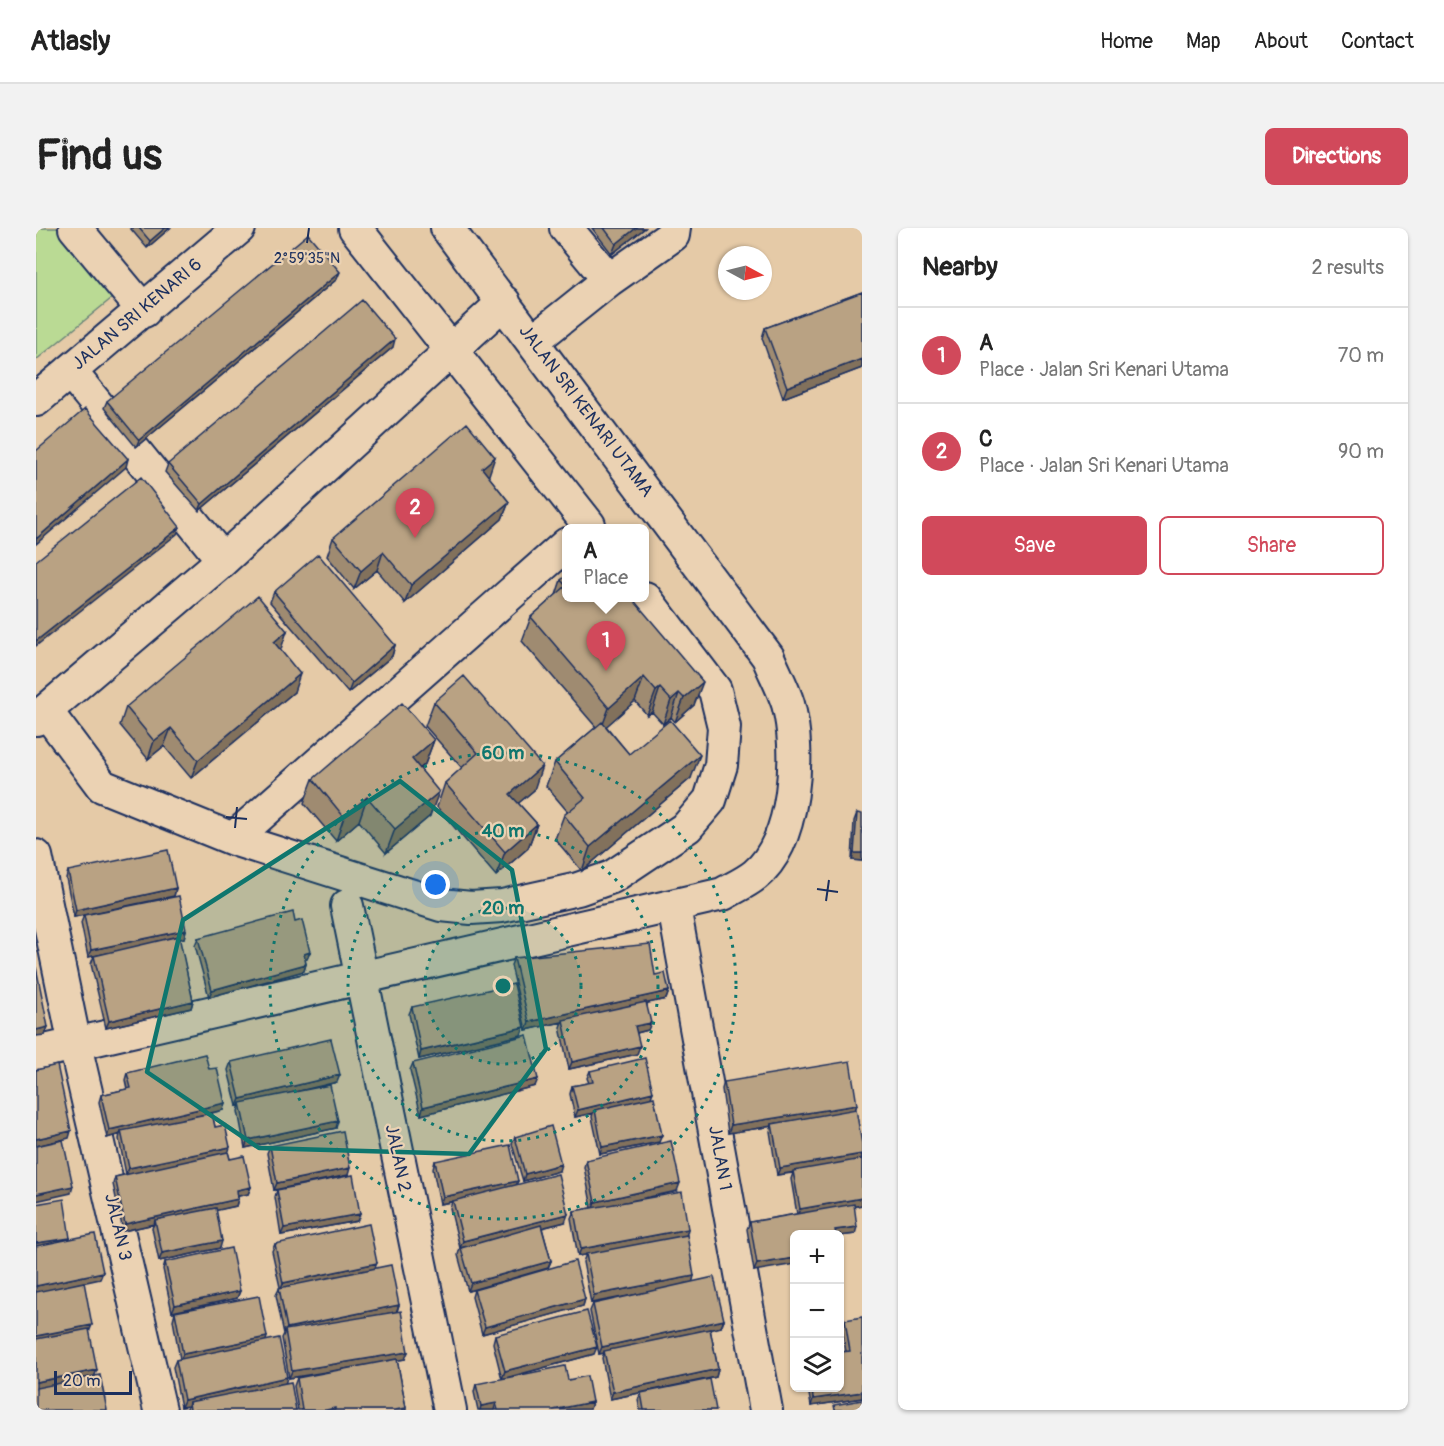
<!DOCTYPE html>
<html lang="en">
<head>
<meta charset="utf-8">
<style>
  body { margin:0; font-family:Pangolin,sans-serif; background:#f2f2f2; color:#222 }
  .controls { position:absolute; right:18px; bottom:18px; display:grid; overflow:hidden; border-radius:9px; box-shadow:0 2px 4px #0004 }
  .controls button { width:54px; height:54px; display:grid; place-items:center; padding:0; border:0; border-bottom:2px solid #e0e0e0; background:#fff; color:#222; font:30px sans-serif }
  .compass { position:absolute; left:682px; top:18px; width:54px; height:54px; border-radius:50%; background:#fff; box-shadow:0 2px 4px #0004; rotate:97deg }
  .scale { position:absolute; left:18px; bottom:15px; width:78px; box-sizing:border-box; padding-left:6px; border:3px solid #1b2f5e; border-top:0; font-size:16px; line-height:21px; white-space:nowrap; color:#1b2f5e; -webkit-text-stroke:4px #ebd2b3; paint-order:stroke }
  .you { position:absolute; left:400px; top:657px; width:21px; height:21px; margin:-15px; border:4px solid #fff; border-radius:50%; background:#1a73e8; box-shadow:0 0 0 9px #1a73e833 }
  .badge { display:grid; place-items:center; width:39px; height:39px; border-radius:50%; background:#d1495b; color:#fff; font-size:20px; font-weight:700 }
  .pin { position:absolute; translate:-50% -50px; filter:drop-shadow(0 2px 3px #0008) }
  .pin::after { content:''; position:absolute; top:32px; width:21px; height:18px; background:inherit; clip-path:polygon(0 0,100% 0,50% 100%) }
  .popup { position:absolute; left:526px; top:296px; width:87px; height:78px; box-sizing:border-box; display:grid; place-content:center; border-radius:9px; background:#fff; filter:drop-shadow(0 2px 4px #0005); font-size:20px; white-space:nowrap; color:#767676 }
  .popup b { font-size:22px; color:#222 }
  .popup::after { content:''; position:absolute; left:50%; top:100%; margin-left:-12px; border:12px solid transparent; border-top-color:#fff }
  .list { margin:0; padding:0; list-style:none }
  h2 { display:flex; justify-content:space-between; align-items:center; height:78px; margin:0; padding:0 24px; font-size:26px }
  h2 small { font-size:20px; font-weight:400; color:#767676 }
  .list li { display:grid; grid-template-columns:39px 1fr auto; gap:18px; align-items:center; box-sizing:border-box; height:96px; padding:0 24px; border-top:2px solid #e0e0e0 }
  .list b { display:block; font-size:22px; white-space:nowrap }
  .list p { margin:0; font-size:20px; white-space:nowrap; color:#767676 }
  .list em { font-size:20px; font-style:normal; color:#767676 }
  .actions { display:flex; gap:12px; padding:18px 24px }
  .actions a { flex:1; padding:14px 0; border:2px solid #d1495b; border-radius:9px; text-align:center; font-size:21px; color:#d1495b }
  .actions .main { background:#d1495b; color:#fff }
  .icon { flex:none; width:33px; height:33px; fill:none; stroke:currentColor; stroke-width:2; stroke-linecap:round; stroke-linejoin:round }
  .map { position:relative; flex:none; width:826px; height:1182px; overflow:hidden; border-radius:9px }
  header { display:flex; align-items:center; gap:36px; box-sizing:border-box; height:84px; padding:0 30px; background:#fff; border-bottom:2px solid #e0e0e0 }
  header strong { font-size:28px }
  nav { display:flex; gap:33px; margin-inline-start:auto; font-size:21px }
  .intro { display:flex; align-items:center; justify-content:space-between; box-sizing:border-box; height:144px; padding:0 36px }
  h1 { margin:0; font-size:42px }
  .button { padding:15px 27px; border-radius:9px; background:#d1495b; color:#fff; font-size:21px; font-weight:700 }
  main { display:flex; gap:36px; padding:0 36px }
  aside { flex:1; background:#fff; border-radius:9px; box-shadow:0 2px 4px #0004 }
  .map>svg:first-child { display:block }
  .built { fill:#d4bb9b }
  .green { fill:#bada94; stroke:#6a8479; stroke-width:1.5 }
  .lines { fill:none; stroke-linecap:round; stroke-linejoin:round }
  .minor-casing { stroke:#1b2f5e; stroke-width:36 }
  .minor { stroke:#ebd2b3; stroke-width:32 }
  .wall { fill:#9f8b71; stroke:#1b2f5e; stroke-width:1.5 }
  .shaded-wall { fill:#82715c; stroke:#1b2f5e; stroke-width:1.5 }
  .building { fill:#b9a283; stroke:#1b2f5e; stroke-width:1.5 }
  .marked { fill:#0f766e; fill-opacity:0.2; stroke:#0f766e; stroke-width:4.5; stroke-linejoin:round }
  .ticks { fill:none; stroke:#1b2f5e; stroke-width:2 }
  .ring { fill:none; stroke:#0f766e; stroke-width:3; stroke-dasharray:3 6 }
  .labels { text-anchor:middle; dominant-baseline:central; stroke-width:4.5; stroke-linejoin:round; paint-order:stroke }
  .street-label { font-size:18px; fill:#1b2f5e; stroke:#ebd2b3 }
  .ticks-label { font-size:15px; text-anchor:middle; fill:#1b2f5e; stroke:#ebd2b3; stroke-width:4.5; stroke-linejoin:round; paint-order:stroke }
  .centre { fill:#0f766e; stroke:#ebd2b3; stroke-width:3 }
  .ring-label { font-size:18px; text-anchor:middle; font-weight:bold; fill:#0f766e; stroke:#ebd2b3; stroke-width:4.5; stroke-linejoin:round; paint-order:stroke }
</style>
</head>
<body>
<header>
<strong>Atlasly</strong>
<nav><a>Home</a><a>Map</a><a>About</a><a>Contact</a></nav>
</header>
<div class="intro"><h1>Find us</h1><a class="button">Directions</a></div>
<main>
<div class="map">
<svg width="826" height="1182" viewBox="0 0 826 1182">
  <rect width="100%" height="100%" fill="#e5caa7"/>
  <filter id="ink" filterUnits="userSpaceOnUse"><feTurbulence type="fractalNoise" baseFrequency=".0167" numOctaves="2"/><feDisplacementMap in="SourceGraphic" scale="12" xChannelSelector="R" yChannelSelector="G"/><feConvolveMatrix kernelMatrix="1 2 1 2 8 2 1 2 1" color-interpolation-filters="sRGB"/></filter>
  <g filter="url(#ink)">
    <!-- built -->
    <path class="built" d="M539 0H633L575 43Z"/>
    <!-- green -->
    <path class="green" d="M0 0H26L81 66 0 132Z"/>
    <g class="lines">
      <!-- minor casing -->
      <g class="minor-casing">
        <path id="minor" d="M39 0 108 83
          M319 0 553 297 549 300
          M530 0 573 52
          M498 112 573 52 637 7 638 0
          M34 143 187 332
          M0 172 203 0
          M10 483 66 558 197 611 531 316
          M0 491 187 332 468 74
          M197 611 405 677 435 680 466 678 542 661 576 649 651 599 674 572 685 537 688 499 679 462 609 370
          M0 628 39 817 124 1182
          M311 678 414 1182
          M638 679 730 1182
          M0 825 687 666C697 660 709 655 719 647 760 614 765 523 752 476 747 460 738 444 732 429L411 0"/>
      </g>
      <!-- minor -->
      <use href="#minor" class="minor"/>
    </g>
    <!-- wall -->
    <path class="wall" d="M94 0H134L111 20Z
      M556 0H609L576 26Z
      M301 51 100 219 68 180 71 173Z
      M826 64V140L747 170 726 110 729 100Z
      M357 119 163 283 129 244 132 236Z
      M453 247 452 248 473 274 466 291 369 375 341 342 318 361 291 328 297 310Z
      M531 344V369L658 477 639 494 635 489 627 496 616 484 611 487 599 473 570 498 593 526 655 550 546 643 519 611 528 587 532 584 510 558 519 534 560 499 486 413 495 389 520 367 525 352 529 349Z
      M238 364 359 417 356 428 312 465 234 374Z
      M251 403 244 421 258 464 155 550 128 518 112 531 84 497 90 479Z
      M398 474 498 562 482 575 501 596 492 620 460 648 401 579 409 555 426 540 389 498Z
      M398 512 389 536 384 541 394 588 350 625 323 593 300 613 268 575 277 551Z
      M821 585 826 633 816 632 818 593Z
      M32 643 140 660 138 668 38 689 30 650Z
      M48 687 150 702 148 710 143 711 157 773 155 780 70 800 55 736 58 728 66 726 52 729 45 695Z
      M259 694 274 724 271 731 269 732 270 736 268 743 173 769 159 717 162 710Z
      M478 730 619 747 633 763 630 771 611 775 612 802 601 805V826L533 841 524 799 526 794 490 802 475 737Z
      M376 779 485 807 383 831 373 786Z
      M195 834 301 854 264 863 300 900 209 920 202 883 204 877 201 878 192 842Z
      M377 835 499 858 385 887 374 842Z
      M173 841 187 882 176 885 179 899 192 924 194 931 215 959 212 966 202 968V971L200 978 180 982 184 1020 123 1033 116 1000 118 996 87 1003 77 956 79 949 90 946 83 911 84 906 71 910 63 874 65 867 91 861 89 852 91 845Z
      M554 843 615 870 623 914 564 926 556 889 557 885 539 889 534 866 536 858 553 855 551 850Z
      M688 854 821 877 819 881 826 916V977L818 978 819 1006 804 1008V1006L718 1043 711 1001 714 994 761 986 755 951 757 945 741 947 734 903 736 898 692 905 686 861Z
      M479 909 523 943 487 953 476 916Z
      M234 918 312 947 238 962 231 925Z
      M550 932 641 963 603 971 650 1007 656 1054 685 1099 674 1101 682 1141 680 1149 574 1171 566 1130 568 1125 563 1126 554 1083 557 1076 606 1065 555 1075 547 1034 550 1026H552L542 1028 535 990 538 983 556 980 548 939Z
      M399 933 481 957 529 994 506 1000 515 1033 512 1040 432 1063 422 1027 424 1020 414 980 416 974 404 976 397 941Z
      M241 962 324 986 321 993 245 1007 239 969Z
      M239 1016 339 1041 363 1077 361 1084 369 1131 361 1132 370 1180V1182H262L258 1158 261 1150 330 1137 253 1150 246 1110 248 1106 240 1067 244 1059 236 1023Z
      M129 1034 204 1063 201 1070 136 1084 127 1041Z
      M438 1062 549 1071 547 1078 446 1106 436 1069Z
      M139 1084 230 1112 260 1182H150L152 1178 145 1179 137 1139 140 1132 144 1131 137 1092Z
      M809 1092 826 1170 775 1178 772 1160H804L810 1124 806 1099Z
      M459 1107 558 1126 466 1151 457 1115Z
      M532 1152 556 1174 554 1181 442 1182 438 1164 440 1156Z
      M605 1165 680 1182H604L602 1172Z"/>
    <!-- shaded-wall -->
    <path class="shaded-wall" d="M129 0H134L111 20 114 13Z
      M600 0H609L576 26 580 16Z
      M304 44 301 51 100 219 103 212Z
      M359 111 357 119 163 283 166 276Z
      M826 131V140L747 170 751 159Z
      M459 229 453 247 439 258 446 240Z
      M92 231 90 239 0 316V311Z
      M473 274 466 291 369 375 375 357Z
      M144 299 141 306 0 418V413Z
      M347 324 341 342 318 361 325 343Z
      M251 403 245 421 231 432 238 414Z
      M359 417 356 428 312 465 316 455Z
      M264 446 258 464 155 550 162 532Z
      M608 449 599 473 564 504 573 480Z
      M667 454 658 477 639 494 648 470Z
      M624 460 616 484 611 487 620 463Z
      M643 465 635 489 627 496 635 472Z
      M135 500 128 518 112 531 118 513Z
      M398 512 389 536 367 555 376 531Z
      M664 527 655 550 546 643 554 619Z
      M506 538 498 562 465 590 474 566Z
      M403 564 394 588 350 625 359 601Z
      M331 569 323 593 300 613 308 589Z
      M501 596 492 620 460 648 469 624Z
      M818 625H826V633L816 632Z
      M140 660 138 668 38 689 40 682Z
      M150 702 148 710 52 729 55 722Z
      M274 724 271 731 265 733 268 726Z
      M270 736 268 743 173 769 176 762Z
      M633 763 630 771 490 802 493 794Z
      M157 773 155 780 70 800 73 793Z
      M615 795 612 802 596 806 599 798Z
      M12 799 9 807 0 808V802Z
      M488 799 485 807 383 831 385 823Z
      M604 818 601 826 533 841 536 834Z
      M304 847 301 854 205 877 204 875V877L201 878 204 871Z
      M502 851 499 858 385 887 387 879Z
      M617 864 614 872 559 882 557 885 539 889 542 882Z
      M189 875 187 882 86 906 85 903 84 906 71 910 73 902Z
      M821 877 818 884 736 896V898L692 905 695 897Z
      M302 893 300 900 209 920 212 912Z
      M35 903 33 910 0 918V911Z
      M626 907 623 914 564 926 566 919Z
      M194 919 192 926 90 947 93 940Z
      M826 926 825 933 741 947 744 940Z
      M525 936 523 943 487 953 489 946Z
      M314 940 312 947 238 962 241 955Z
      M482 953 479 960 404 976 407 969Z
      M644 955 641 963 557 981 559 974Z
      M37 958 35 965 0 973V966Z
      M215 959 212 966 198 969 201 962Z
      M826 970V977L761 988 764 981Z
      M202 971 200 978 120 996 119 992 118 996 87 1003 89 996Z
      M324 986 321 993 245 1007 248 1000Z
      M532 986 529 994 424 1020 427 1013Z
      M821 999 819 1006 804 1008V1006H798L799 1002Z
      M652 1001 650 1009 542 1028 545 1021Z
      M34 1010 32 1017 0 1022V1015Z
      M186 1013 184 1020 123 1033 126 1025Z
      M759 1030V1036L718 1043 721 1036Z
      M515 1033 512 1040 432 1063 435 1055Z
      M341 1035 338 1042 244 1063 247 1055Z
      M67 1044 64 1051 0 1065V1058Z
      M658 1048 656 1056 555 1075 558 1067Z
      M204 1063 201 1070 136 1084 139 1077Z
      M549 1071 547 1078 446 1106 449 1099Z
      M363 1077 360 1084 249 1104 251 1100Z
      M688 1092 685 1099 569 1125 568 1123V1125L563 1126 566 1119Z
      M56 1097 53 1104 0 1115V1108Z
      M231 1109 229 1116 144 1133 147 1126Z
      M561 1119 558 1126 466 1151 469 1143Z
      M372 1124 369 1131 253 1150 256 1143Z
      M682 1141 680 1149 574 1171 577 1164Z
      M61 1142 58 1149 0 1161V1154Z
      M251 1149 249 1157 153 1174 152 1178 145 1179 148 1172Z
      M826 1164V1170L775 1178 777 1171Z
      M556 1174 554 1181 517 1182Z
      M460 1175 458 1182H444L445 1178Z"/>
    <!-- building -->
    <path class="building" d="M103 0H129L114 13Z
      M568 0H600L580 16Z
      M272 6 304 44 103 212 71 173Z
      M826 64V131L751 159 729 100Z
      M326 72 359 111 166 276 132 236Z
      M49 181 92 231 0 311V223Z
      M431 195 459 229 446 240 473 274 375 357 347 324 325 343 297 310Z
      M105 249 144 299 0 413V333Z
      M282 326 359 417 316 455 238 364Z
      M531 347V369H595L667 454 648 470 643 465 635 472 624 460 620 463 608 449 573 480 495 389 530 358 525 352Z
      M222 368 251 403 238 414 264 446 162 532 135 500 118 513 90 479Z
      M428 448 506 538 474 566 501 596 469 624 409 555 442 525 398 474Z
      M366 475 398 512 376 531 403 564 359 601 331 569 308 589 277 551Z
      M634 492 664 527 554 619 528 587 549 570 519 534 566 494 593 526Z
      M821 585 826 586V625H818Z
      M132 622 140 660 40 682 32 643Z
      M143 668 150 702 55 722 48 687Z
      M257 684 259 694 266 692 274 724 268 726 270 736 176 762 162 710Z
      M143 708 157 773 73 793 58 728Z
      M614 716 619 747 629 745 633 763 493 794 478 730Z
      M0 739 12 799 0 802Z
      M478 756 488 799 385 823 376 779Z
      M610 774 615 795 599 798 604 818 536 834 527 792Z
      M491 807 502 851 387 879 377 835Z
      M295 811 304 847 204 871 195 834Z
      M169 826 173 841 181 840 189 875 73 902 65 867 95 860 91 845Z
      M609 830 617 864 542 882 536 858 557 854 554 843Z
      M814 833 821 877 695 897 688 854Z
      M21 837 35 903 0 911V842Z
      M294 857 302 893 212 912 204 875Z
      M618 869 626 907 566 919 559 882Z
      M820 881 826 916V926L744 940 736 896Z
      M176 885 179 899 189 897 194 919 93 940 85 903Z
      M515 898 525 936 489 946 479 909Z
      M307 903 314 940 241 955 234 918Z
      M27 912 37 958 0 966V918Z
      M635 913 644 955 559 974 550 932Z
      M474 917 482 953 407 969 399 933Z
      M192 924 194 931 208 928 215 959 201 962 202 971 89 996 79 949Z
      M826 931V970L764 981 757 943Z
      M522 946 532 986 427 1013 417 973Z
      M317 947 324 986 248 1000 241 962Z
      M646 964 652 1001 545 1021 538 983Z
      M28 971 34 1010 0 1015V976Z
      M818 976 821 999 799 1002 800 1006H759V1030L721 1036 714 994Z
      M180 980 186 1013 126 1025 119 992Z
      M333 996 341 1035 247 1055 239 1016Z
      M505 997 515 1033 435 1055 425 1020Z
      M59 1006 67 1044 0 1058V1018Z
      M651 1007 658 1048 558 1067 550 1026Z
      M195 1020 204 1063 139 1077 129 1034Z
      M539 1033 549 1071 449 1099 438 1062Z
      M355 1037 363 1077 251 1100 243 1060Z
      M678 1049 688 1092 566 1119 557 1076Z
      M48 1054 56 1097 0 1108V1064Z
      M223 1068 231 1109 147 1126 139 1084Z
      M365 1083 372 1124 256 1143 249 1102Z
      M551 1083 561 1119 469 1143 459 1107Z
      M826 1089V1164L777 1171 776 1160H804V1124L814 1123 809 1092Z
      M53 1101 61 1142 0 1154V1111Z
      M674 1101 682 1141 577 1164 568 1123Z
      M243 1110 251 1149 148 1172 140 1132Z
      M361 1131 370 1180 359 1182H299V1180L290 1182H266L261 1150Z
      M529 1138 532 1152 551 1148 556 1174 517 1182H462L460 1175 445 1178 440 1156Z
      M64 1147 71 1182H0V1160Z
      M674 1151 680 1182H608L605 1165Z
      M255 1154 260 1182H154L153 1174Z
      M826 1172V1182H799L798 1177Z"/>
  </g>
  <!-- marked area -->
  <path class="marked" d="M364 553 476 642 510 821 433 926 223 920 111 844 147 692Z"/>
  <!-- ticks -->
  <path class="ticks" d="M271 15 273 0M190 589 211 591M199 600 201 579M781 661 802 664M790 673 793 652"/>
  <!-- distance rings -->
  <circle cx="467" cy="758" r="78" fill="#0f766e" fill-opacity=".12"/>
  <g class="ring">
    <circle cx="467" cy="758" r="78"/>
    <circle cx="467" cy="758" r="155"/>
    <circle cx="467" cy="758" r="233"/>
  </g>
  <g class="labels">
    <!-- street labels -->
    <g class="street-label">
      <text transform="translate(101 86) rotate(-40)">JALAN SRI KENARI 6</text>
      <text transform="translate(550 183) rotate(53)">JALAN SRI KENARI UTAMA</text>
      <text transform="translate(362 930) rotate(78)">JALAN 2</text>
      <text transform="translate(684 930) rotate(80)">JALAN 1</text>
      <text transform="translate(82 999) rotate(77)">JALAN 3</text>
    </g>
  </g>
  <g class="ticks-label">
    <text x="271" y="35">2°59'35"N</text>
  </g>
  <circle cx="467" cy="758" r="9" class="centre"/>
  <g class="ring-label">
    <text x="467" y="531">60 m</text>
    <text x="467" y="609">40 m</text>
    <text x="467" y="686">20 m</text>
  </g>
</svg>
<div class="controls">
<button>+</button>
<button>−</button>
<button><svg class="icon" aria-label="layers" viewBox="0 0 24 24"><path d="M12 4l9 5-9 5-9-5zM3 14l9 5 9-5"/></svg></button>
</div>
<svg class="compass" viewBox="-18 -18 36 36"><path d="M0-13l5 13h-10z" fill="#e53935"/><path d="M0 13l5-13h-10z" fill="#767676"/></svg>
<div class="scale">20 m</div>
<div class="you"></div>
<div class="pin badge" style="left:570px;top:443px">1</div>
<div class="popup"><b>A</b>Place</div>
<div class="pin badge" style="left:379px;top:310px">2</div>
</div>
<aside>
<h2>Nearby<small>2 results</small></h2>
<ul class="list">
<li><span class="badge">1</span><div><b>A</b><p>Place · Jalan Sri Kenari Utama</p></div><em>70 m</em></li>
<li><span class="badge">2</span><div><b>C</b><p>Place · Jalan Sri Kenari Utama</p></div><em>90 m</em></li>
</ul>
<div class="actions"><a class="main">Save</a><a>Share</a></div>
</aside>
</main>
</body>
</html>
